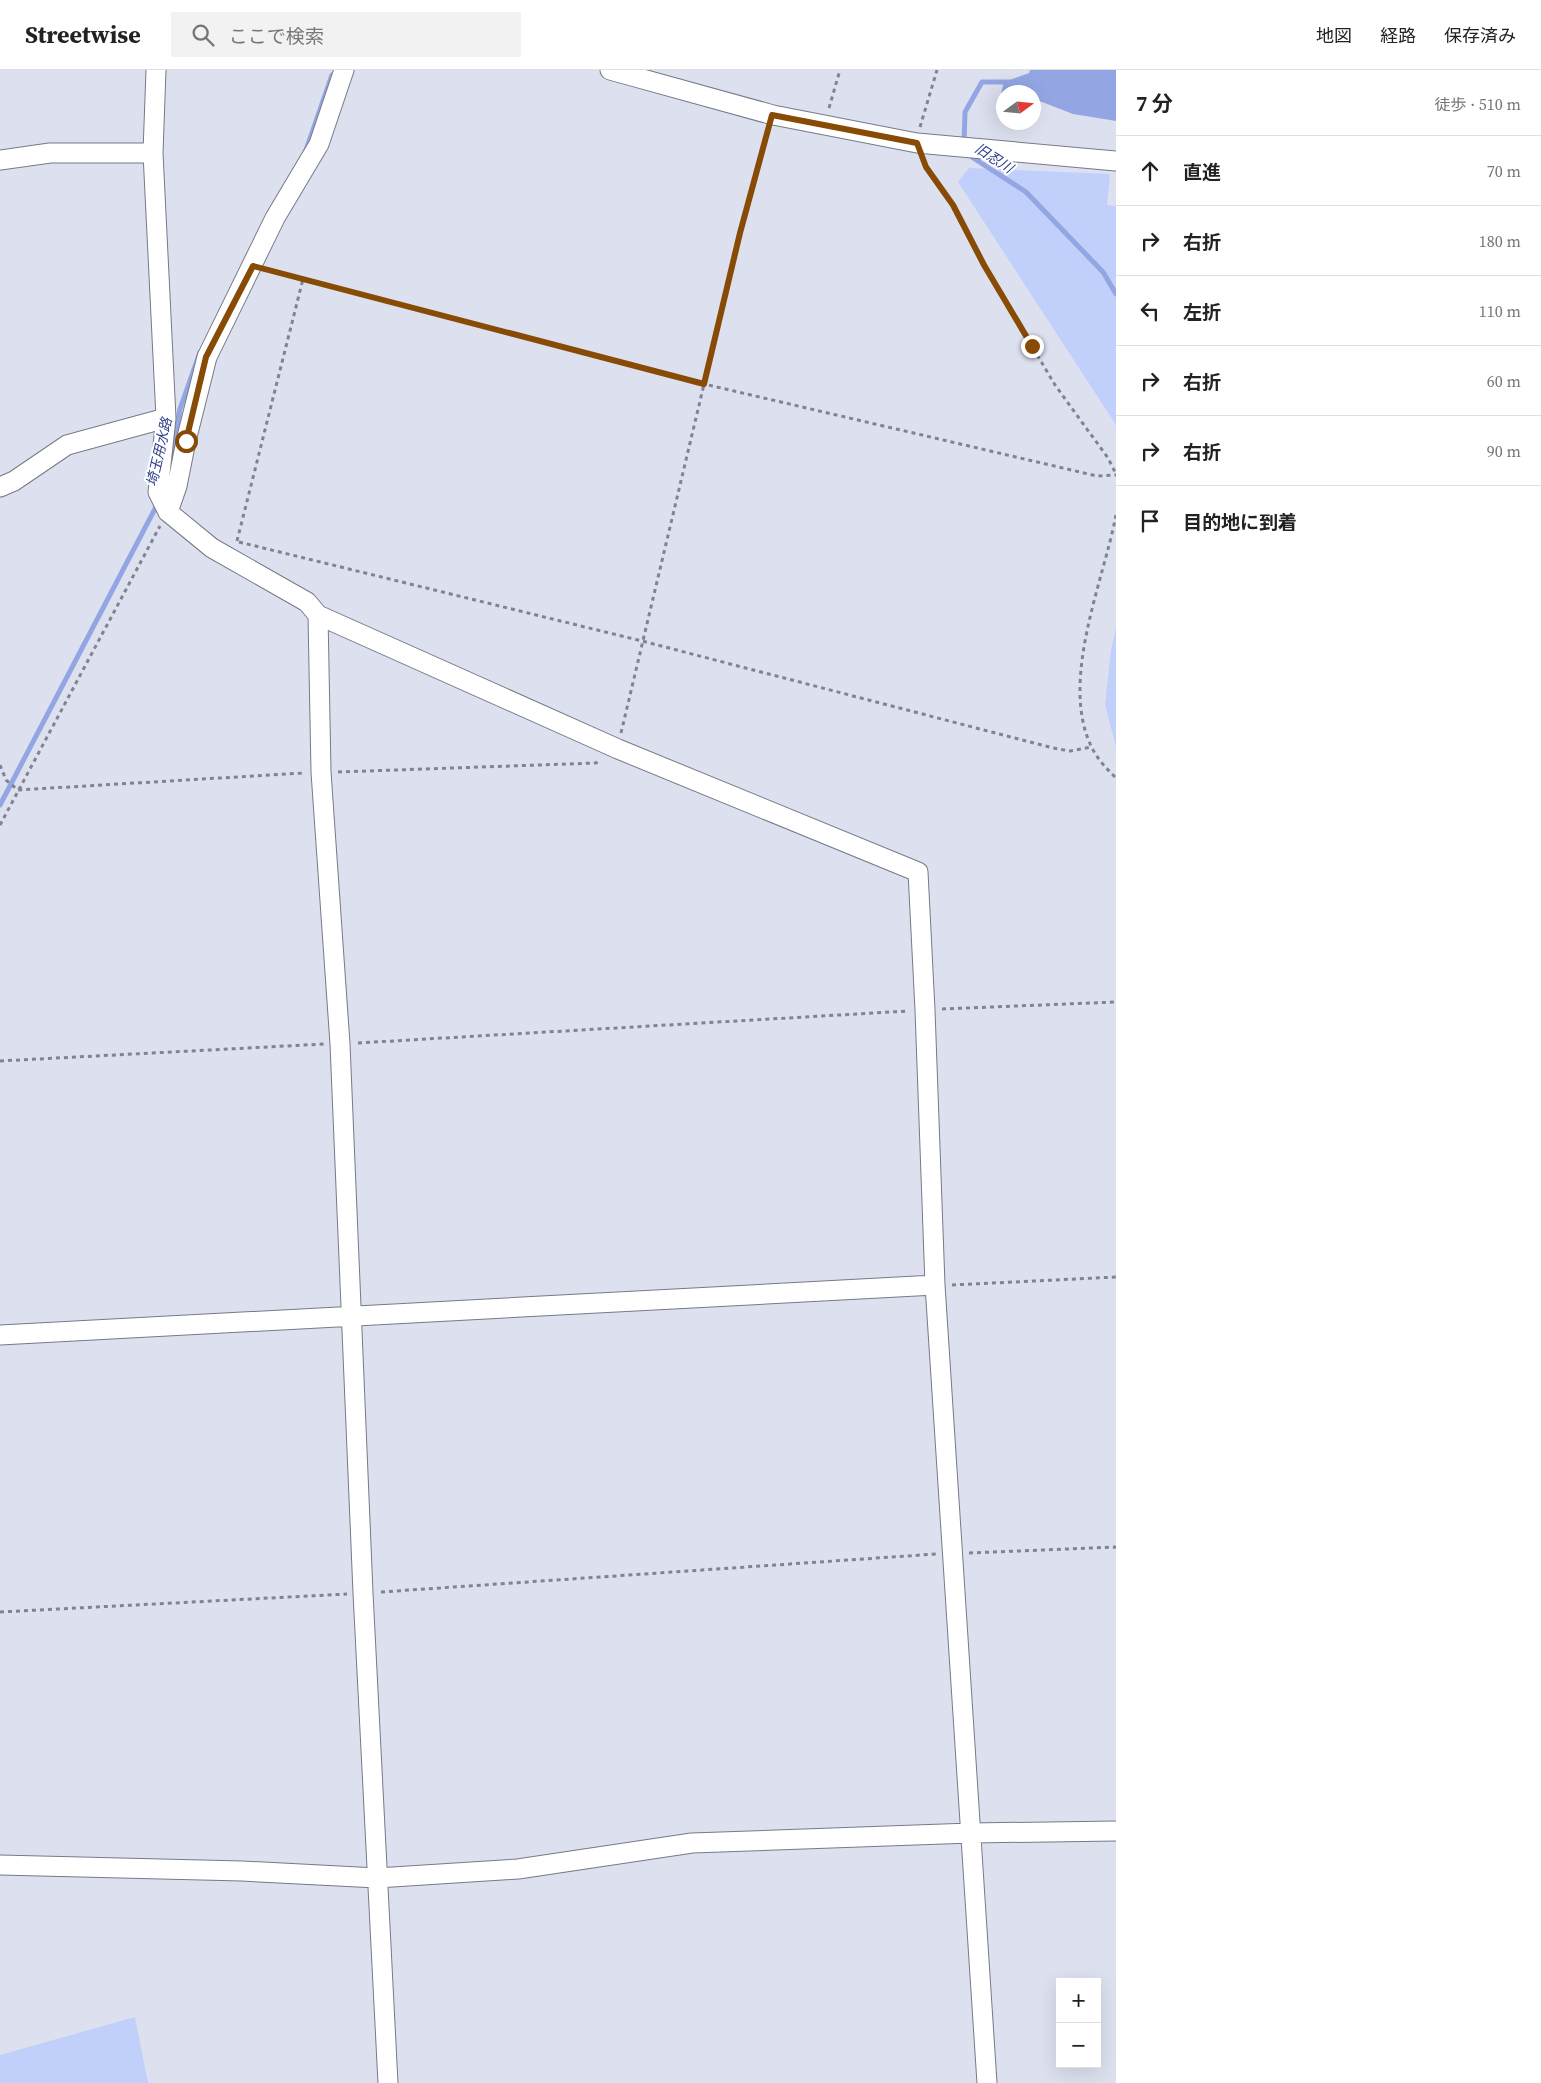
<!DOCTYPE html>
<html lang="ja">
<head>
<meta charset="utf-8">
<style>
  body { margin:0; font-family:"Source Serif 4","Noto Sans JP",serif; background:#f2f2f2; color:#222 }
  .controls { position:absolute; right:15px; bottom:15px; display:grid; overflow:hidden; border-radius:0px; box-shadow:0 5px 20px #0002 }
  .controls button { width:45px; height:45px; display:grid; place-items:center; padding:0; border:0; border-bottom:1px solid #e0e0e0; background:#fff; color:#222; font:25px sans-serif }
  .compass { position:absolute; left:996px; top:15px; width:45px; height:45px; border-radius:50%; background:#fff; box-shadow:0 5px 20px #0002; rotate:75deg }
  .stop { position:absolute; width:15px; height:15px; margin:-11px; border:4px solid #874b06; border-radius:50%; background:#fff }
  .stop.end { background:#874b06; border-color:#fff; box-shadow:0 1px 5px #0008 }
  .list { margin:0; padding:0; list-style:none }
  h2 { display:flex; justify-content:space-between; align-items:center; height:65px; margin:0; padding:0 20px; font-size:21px }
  h2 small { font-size:16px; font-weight:400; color:#767676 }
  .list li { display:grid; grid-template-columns:32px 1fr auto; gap:15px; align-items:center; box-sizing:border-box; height:70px; padding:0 20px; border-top:1px solid #e0e0e0 }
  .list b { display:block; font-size:19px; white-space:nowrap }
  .list em { font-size:16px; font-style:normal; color:#767676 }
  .icon { flex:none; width:28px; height:28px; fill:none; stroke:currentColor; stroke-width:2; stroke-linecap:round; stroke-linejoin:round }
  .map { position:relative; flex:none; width:1116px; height:2013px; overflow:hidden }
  header { display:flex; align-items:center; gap:30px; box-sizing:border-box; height:70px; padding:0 25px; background:#fff; border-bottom:1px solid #e0e0e0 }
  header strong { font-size:24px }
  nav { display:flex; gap:28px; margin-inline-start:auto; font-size:18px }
  .search { width:350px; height:45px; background:#f2f2f2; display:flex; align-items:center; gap:12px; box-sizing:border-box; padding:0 18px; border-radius:0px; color:#767676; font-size:19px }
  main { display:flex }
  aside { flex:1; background:#fff }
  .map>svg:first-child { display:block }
  .green { fill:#c1cffb }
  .water { fill:#93a6e3 }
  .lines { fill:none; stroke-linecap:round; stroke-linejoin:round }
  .stream { stroke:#93a6e3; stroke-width:5 }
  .street-casing { stroke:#767a87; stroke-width:21 }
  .path { stroke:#81848e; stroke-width:3; stroke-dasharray:4 4; stroke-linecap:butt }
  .street { stroke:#fff; stroke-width:19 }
  .route { stroke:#874b06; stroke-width:6 }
  .labels { text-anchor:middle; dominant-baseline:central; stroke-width:4; stroke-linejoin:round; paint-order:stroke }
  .water-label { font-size:14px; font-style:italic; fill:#33428b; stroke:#fff }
</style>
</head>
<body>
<header>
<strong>Streetwise</strong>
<div class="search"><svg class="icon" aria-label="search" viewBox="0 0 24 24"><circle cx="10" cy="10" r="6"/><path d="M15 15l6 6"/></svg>ここで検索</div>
<nav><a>地図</a><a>経路</a><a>保存済み</a></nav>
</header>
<main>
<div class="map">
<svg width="1116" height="2013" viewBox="0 0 1116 2013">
  <rect width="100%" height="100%" fill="#dde1ef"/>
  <!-- green -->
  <path class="green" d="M969 98 1110 104 1107 135 1116 136V355L958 112Z
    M1116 558V677L1105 635 1111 580Z
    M135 1947 148 2013H0V1985Z"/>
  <!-- water -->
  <path class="water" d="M1030 0H1116V51L1073 44 1042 32 1034 31V22H1004L1003 27H1000L1004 12 1029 3Z"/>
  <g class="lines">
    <!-- stream -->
    <path class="stream" d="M964 74 965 42 982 12H1010
      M306 80 332 5
      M967 84 1026 122 1103 202 1116 224
      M170 394 180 339 200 282
      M0 735 158 433"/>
    <!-- street casing -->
    <g class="street-casing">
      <path id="street" d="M156 0 153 83 166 348 158 422 168 442
        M344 0 319 74 275 148 207 287 186 371 177 416 168 442 212 478 307 532 318 545 618 679 918 802 925 940 935 1215
        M610 0 773 45 917 73 1116 91
        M0 90 50 83H153
        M0 417 14 411 67 375 166 348
        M318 545 321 702 340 974 363 1523 388 2013
        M0 1265 935 1215 987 2013
        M0 1795 242 1801 377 1808 518 1799 692 1773 971 1763 1116 1761"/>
    </g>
    <!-- path -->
    <path class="path" d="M829 38 840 0
      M920 57 937 0
      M924 92 953 135 984 195 1055 315 1108 388 1116 404
      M268 199 704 314 1097 406 1116 405
      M1116 445C1103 513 1059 612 1092 678 1098 690 1107 699 1116 708
      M237 471 303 209
      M239 472 642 571 1053 678 1070 681 1092 677
      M621 663 740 163 768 60
      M0 695 6 710 18 720 304 703
      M338 702 596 693 601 690
      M0 755 160 456
      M942 939 1116 932
      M358 973 908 941
      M0 991 324 974
      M952 1215 1116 1207
      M969 1483 1116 1477
      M381 1522 936 1484
      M0 1542 347 1524"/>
    <!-- street -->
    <use href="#street" class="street"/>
  </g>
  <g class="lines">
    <!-- route -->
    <path class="route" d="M186 371 206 287 253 196 704 314 740 163 772 45 917 73 926 97 953 135 984 195 1032 276"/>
  </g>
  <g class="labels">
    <!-- water labels -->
    <g class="water-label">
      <text transform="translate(994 88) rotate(33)">旧忍川</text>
      <text transform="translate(159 382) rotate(-77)">埼玉用水路</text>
    </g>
  </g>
</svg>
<div class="controls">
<button>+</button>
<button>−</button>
</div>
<svg class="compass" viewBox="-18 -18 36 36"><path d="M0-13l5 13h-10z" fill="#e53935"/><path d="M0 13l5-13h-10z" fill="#767676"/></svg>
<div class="stop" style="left:186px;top:371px"></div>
<div class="stop end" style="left:1032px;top:276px"></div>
</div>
<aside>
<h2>7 分<small>徒歩 · 510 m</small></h2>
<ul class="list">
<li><svg class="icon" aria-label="ahead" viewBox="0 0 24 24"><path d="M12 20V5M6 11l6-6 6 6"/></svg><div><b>直進</b></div><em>70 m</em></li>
<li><svg class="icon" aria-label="right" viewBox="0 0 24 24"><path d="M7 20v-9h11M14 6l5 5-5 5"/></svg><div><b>右折</b></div><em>180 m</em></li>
<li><svg class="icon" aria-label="left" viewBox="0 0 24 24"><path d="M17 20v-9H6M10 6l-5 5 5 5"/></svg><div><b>左折</b></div><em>110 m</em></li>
<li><svg class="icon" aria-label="right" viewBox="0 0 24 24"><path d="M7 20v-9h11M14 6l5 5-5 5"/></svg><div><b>右折</b></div><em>60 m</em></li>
<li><svg class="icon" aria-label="right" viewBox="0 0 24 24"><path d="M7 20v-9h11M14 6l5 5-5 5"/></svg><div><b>右折</b></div><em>90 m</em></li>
<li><svg class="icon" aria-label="arrive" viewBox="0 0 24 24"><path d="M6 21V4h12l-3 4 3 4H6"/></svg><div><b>目的地に到着</b></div></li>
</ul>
</aside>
</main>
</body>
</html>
